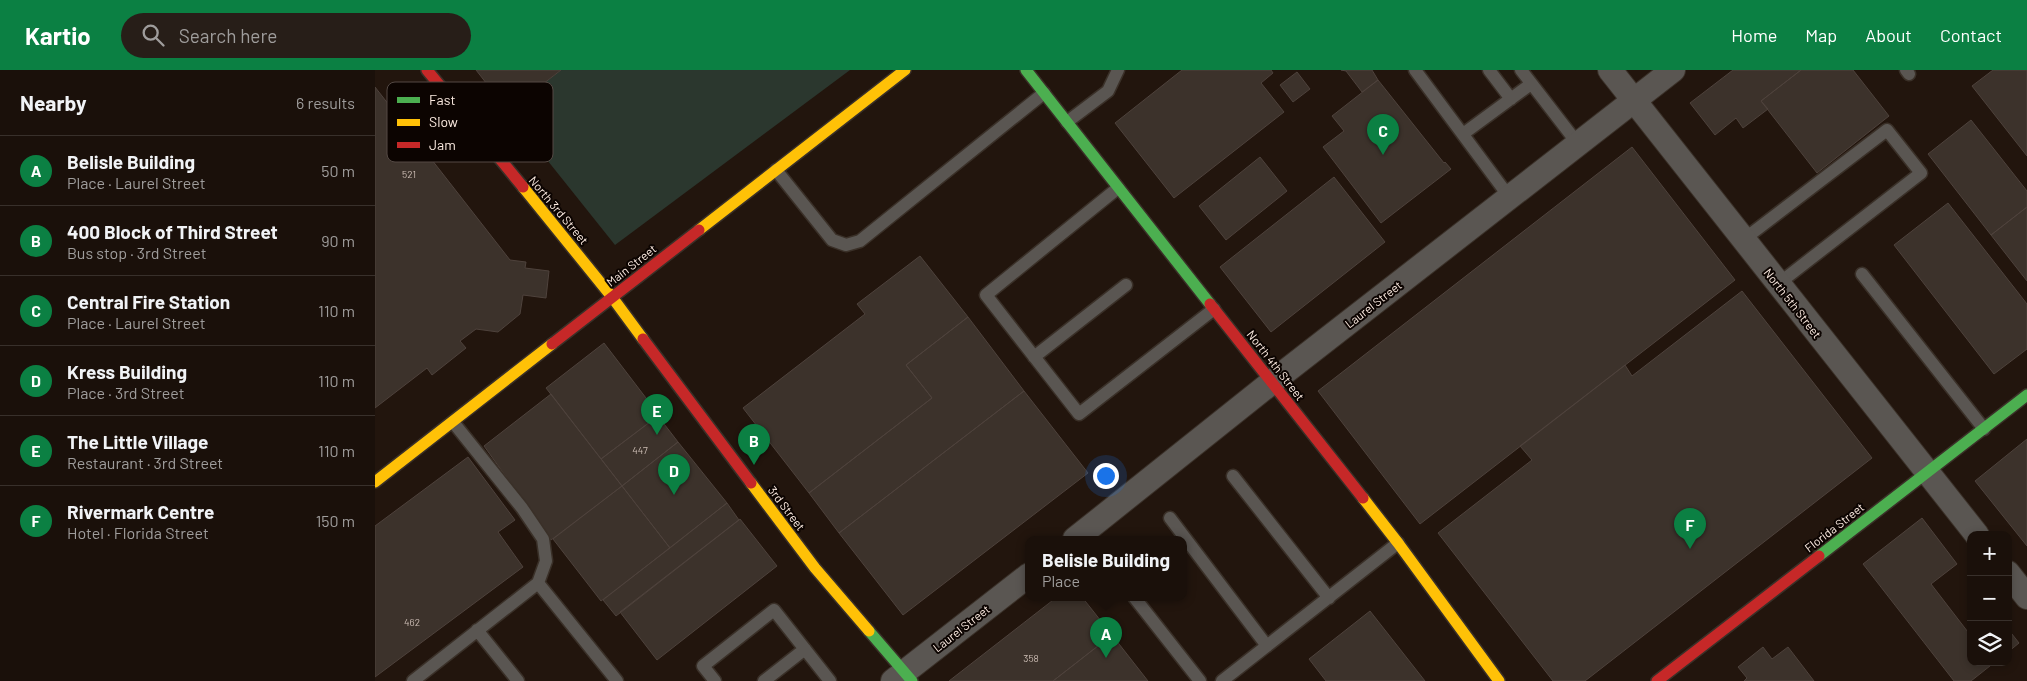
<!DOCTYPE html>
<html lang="en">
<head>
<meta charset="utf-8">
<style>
  body { margin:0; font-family:Barlow,sans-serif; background:#271e18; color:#f1f3f6 }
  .controls { position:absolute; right:15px; bottom:15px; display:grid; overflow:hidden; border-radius:10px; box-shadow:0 2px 8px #0003 }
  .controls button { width:45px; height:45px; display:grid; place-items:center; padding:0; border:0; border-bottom:1px solid #38302b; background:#1a100a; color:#f1f3f6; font:25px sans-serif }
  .you { position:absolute; left:730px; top:405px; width:18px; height:18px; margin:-12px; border:4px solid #fff; border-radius:50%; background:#1a73e8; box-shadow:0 0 0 8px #1a73e833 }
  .badge { display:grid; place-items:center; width:32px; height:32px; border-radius:50%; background:#0b8043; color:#fff; font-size:16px; font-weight:700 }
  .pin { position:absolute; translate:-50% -41px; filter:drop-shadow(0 1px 2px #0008) }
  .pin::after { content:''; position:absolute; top:26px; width:18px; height:15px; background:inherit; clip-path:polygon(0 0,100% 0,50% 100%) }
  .popup { position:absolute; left:650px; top:466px; width:162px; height:65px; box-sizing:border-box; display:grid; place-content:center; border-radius:10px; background:#1a100a; filter:drop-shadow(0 1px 4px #0005); font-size:16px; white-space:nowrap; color:#9f9d9c }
  .popup b { font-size:19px; color:#f1f3f6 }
  .popup::after { content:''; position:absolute; left:50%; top:100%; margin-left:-10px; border:10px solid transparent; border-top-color:#1a100a }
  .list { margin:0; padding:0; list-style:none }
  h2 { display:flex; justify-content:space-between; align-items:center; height:65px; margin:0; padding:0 20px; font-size:21px }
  h2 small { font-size:16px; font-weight:400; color:#9f9d9c }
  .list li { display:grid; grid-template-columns:32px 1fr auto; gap:15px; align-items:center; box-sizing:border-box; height:70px; padding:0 20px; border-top:1px solid #38302b }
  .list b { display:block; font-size:19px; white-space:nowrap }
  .list p { margin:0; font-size:16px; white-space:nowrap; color:#9f9d9c }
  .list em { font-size:16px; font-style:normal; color:#9f9d9c }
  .icon { flex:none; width:28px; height:28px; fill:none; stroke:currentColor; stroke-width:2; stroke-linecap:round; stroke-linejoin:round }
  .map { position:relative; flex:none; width:1652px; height:611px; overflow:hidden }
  header { display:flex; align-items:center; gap:30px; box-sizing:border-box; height:70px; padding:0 25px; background:#0b8043; color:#fff }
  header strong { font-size:24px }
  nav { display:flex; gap:28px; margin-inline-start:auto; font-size:18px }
  .search { width:350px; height:45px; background:#271e18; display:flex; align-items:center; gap:12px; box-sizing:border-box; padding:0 18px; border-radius:28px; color:#9f9d9c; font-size:19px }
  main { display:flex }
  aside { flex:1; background:#1a100a }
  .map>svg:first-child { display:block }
  .green { fill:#2b372e }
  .building { fill:#3c322b; stroke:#4e423c }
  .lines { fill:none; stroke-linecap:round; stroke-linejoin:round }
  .lane-casing { stroke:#3a3028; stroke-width:15 }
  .street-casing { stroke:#3a3028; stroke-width:26 }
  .fast-casing { stroke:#3a3028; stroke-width:14 }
  .slow-casing { stroke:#3a3028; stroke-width:14 }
  .jam-casing { stroke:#3a3028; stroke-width:14 }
  .lane { stroke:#5a5652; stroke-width:12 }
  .street { stroke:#5a5652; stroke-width:24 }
  .fast { stroke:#4caf50; stroke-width:11 }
  .slow { stroke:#ffc107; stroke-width:11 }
  .jam { stroke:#c62828; stroke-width:11 }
  .labels { text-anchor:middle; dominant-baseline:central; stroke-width:4; stroke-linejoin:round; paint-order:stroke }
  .number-label { font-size:10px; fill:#ccbdb4 }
  .street-label { font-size:12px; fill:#fcebe1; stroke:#0c0401 }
  .key { fill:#0c0401; stroke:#544944; stroke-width:1 }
  .key-label { font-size:14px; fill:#fcebe1 }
</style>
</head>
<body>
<header>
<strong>Kartio</strong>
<div class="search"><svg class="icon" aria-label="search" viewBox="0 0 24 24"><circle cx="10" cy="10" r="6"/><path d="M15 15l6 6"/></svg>Search here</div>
<nav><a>Home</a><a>Map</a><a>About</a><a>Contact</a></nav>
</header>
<main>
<aside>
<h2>Nearby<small>6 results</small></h2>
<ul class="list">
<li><span class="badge">A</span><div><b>Belisle Building</b><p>Place · Laurel Street</p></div><em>50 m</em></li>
<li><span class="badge">B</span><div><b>400 Block of Third Street</b><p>Bus stop · 3rd Street</p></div><em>90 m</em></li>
<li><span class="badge">C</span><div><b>Central Fire Station</b><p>Place · Laurel Street</p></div><em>110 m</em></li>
<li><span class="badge">D</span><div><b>Kress Building</b><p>Place · 3rd Street</p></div><em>110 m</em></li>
<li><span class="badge">E</span><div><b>The Little Village</b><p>Restaurant · 3rd Street</p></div><em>110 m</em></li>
<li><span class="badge">F</span><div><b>Rivermark Centre</b><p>Hotel · Florida Street</p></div><em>150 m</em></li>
</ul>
</aside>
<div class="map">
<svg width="1652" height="611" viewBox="0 0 1652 611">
  <rect width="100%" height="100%" fill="#22150d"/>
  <!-- green -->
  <path class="green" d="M186 0H475L240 175 133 41Z"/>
  <!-- building -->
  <path class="building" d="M101 0H186L133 41Z
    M807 0H896L898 3 886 13 909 42 799 128 740 53Z
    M966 0H997L1003 10 987 22 971 1Z
    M1358 0H1426L1386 31 1393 39 1368 58 1361 48 1340 65 1315 33Z
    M1426 0H1478L1514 46 1442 103 1386 31Z
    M1618 0H1652V86L1597 16Z
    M922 2 935 19 918 32 905 15Z
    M1003 10 1069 93 1070 92 1076 99 1006 153 948 77 969 61 957 46Z
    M0 17 135 190 151 192 150 198 174 201 171 228 148 225 145 244 123 262 101 259 85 271 91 278 57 305 52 298 0 338Z
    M1596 50 1652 121V137L1616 165 1553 84Z
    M1257 77 1360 210 1045 454 943 321Z
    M885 87 912 121 851 170 824 136Z
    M959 107 1010 172 896 262 845 197Z
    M1573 133 1652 234V279L1619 304 1519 175Z
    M1652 137V211L1616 165Z
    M545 186 593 247 531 295 557 328 434 423 368 338 490 244 482 234Z
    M1367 221 1497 388 1210 611H1178L1063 463 1157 390 1145 376 1250 295 1257 306Z
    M593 247 649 321 464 463 434 423 557 328 531 295Z
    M229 273 284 345 226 389 171 318Z
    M649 321 713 403 528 545 464 463Z
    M176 324 247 416 176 470 109 376Z
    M283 346 303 372 247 416 226 389Z
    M1652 369V476L1600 411Z
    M303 372 352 433 295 478 247 416Z
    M93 387 140 450 123 462 148 497 0 607V456Z
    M247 416 295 478 226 531 178 469Z
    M352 433 364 450 241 546 228 530Z
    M1547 448 1582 494 1556 514 1596 566V592H1620L1596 611H1579L1488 494Z
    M365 449 402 496 282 590 245 542Z
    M682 527H707L737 565 678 611H574Z
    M995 541 1050 611H951L934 589Z
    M1633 559 1644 573 1633 582Z
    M737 565 773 611H678Z
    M1388 577 1397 589 1413 577 1439 611H1369L1372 608 1363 597Z"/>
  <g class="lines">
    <!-- lane casing -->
    <g class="lane-casing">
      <path id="lane" d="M1040 0 1135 128
        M1114 0 1136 29
        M1146 0 1203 74
        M1531 0 1534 4
        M692 52 733 21 743 0
        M1088 64 1156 14
        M401 100 457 170 471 175 485 171 669 23
        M743 118 611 225 704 344 839 239
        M1368 170 1512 60 1546 103 1403 214
        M1487 204 1609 359
        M659 287 751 215
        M858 406 954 528
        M795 448 892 576
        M163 513 242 611
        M759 527 825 611
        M102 560 143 611
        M38 611 163 513 171 491 168 469 147 438 78 352
        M340 611 328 596 399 540 455 611
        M389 611 430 579
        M847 611 1023 473"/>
    </g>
    <!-- street casing -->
    <g class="street-casing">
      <path id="street" d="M1235 0 1602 465
        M700 469 897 312 1298 0
        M1633 503 1652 527
        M518 611 654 505"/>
    </g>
    <!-- fast casing -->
    <g class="fast-casing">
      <path id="fast" d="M651 0 835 234
        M1444 486 1652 325
        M494 561 537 611"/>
    </g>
    <!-- slow casing -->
    <g class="slow-casing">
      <path id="slow" d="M148 117 237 227 268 269
        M324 160 530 0
        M0 412 177 274
        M376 413 440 498 494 561
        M988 428 1023 473 1124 611"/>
    </g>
    <!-- jam casing -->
    <g class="jam-casing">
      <path id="jam" d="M52 0 148 117
        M835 234 988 428
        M268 269 376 413
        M177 274 324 160
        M1282 611 1444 486"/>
    </g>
    <!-- lane -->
    <use href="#lane" class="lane"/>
    <!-- street -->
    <use href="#street" class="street"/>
    <!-- fast -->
    <use href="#fast" class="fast"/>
    <!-- slow -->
    <use href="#slow" class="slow"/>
    <!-- jam -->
    <use href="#jam" class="jam"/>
  </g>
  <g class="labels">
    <!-- number labels -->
    <g class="number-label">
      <text x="34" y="104">521</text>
      <text x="265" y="380">447</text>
      <text x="37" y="552">462</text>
      <text x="656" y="588">358</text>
    </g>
    <!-- street labels -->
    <g class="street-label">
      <text transform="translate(184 140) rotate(50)">North 3rd Street</text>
      <text transform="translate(256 195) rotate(-38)">Main Street</text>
      <text transform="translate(1418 233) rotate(52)">North 5th Street</text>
      <text transform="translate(998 234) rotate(-38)">Laurel Street</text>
      <text transform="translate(901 295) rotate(52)">North 4th Street</text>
      <text transform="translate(412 438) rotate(53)">3rd Street</text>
      <text transform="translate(1459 457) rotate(-38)">Florida Street</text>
      <text transform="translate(586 558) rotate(-38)">Laurel Street</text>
    </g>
  </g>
  <!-- legend -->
  <rect x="12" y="12" width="166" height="80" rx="8" class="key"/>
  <rect x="22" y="27" width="23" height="6" fill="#4caf50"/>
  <rect x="22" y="49" width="23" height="7" fill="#ffc107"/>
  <rect x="22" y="72" width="23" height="6" fill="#c62828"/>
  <g class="key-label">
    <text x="54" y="35">Fast</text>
    <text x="54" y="57">Slow</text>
    <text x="54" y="80">Jam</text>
  </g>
</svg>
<div class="controls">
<button>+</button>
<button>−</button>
<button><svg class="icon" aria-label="layers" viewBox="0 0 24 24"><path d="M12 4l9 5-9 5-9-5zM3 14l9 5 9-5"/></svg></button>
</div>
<div class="you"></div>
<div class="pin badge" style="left:731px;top:588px">A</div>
<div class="popup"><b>Belisle Building</b>Place</div>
<div class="pin badge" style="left:379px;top:395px">B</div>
<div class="pin badge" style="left:1008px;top:85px">C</div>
<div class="pin badge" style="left:299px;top:425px">D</div>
<div class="pin badge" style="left:282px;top:365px">E</div>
<div class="pin badge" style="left:1315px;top:479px">F</div>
</div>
</main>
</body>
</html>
